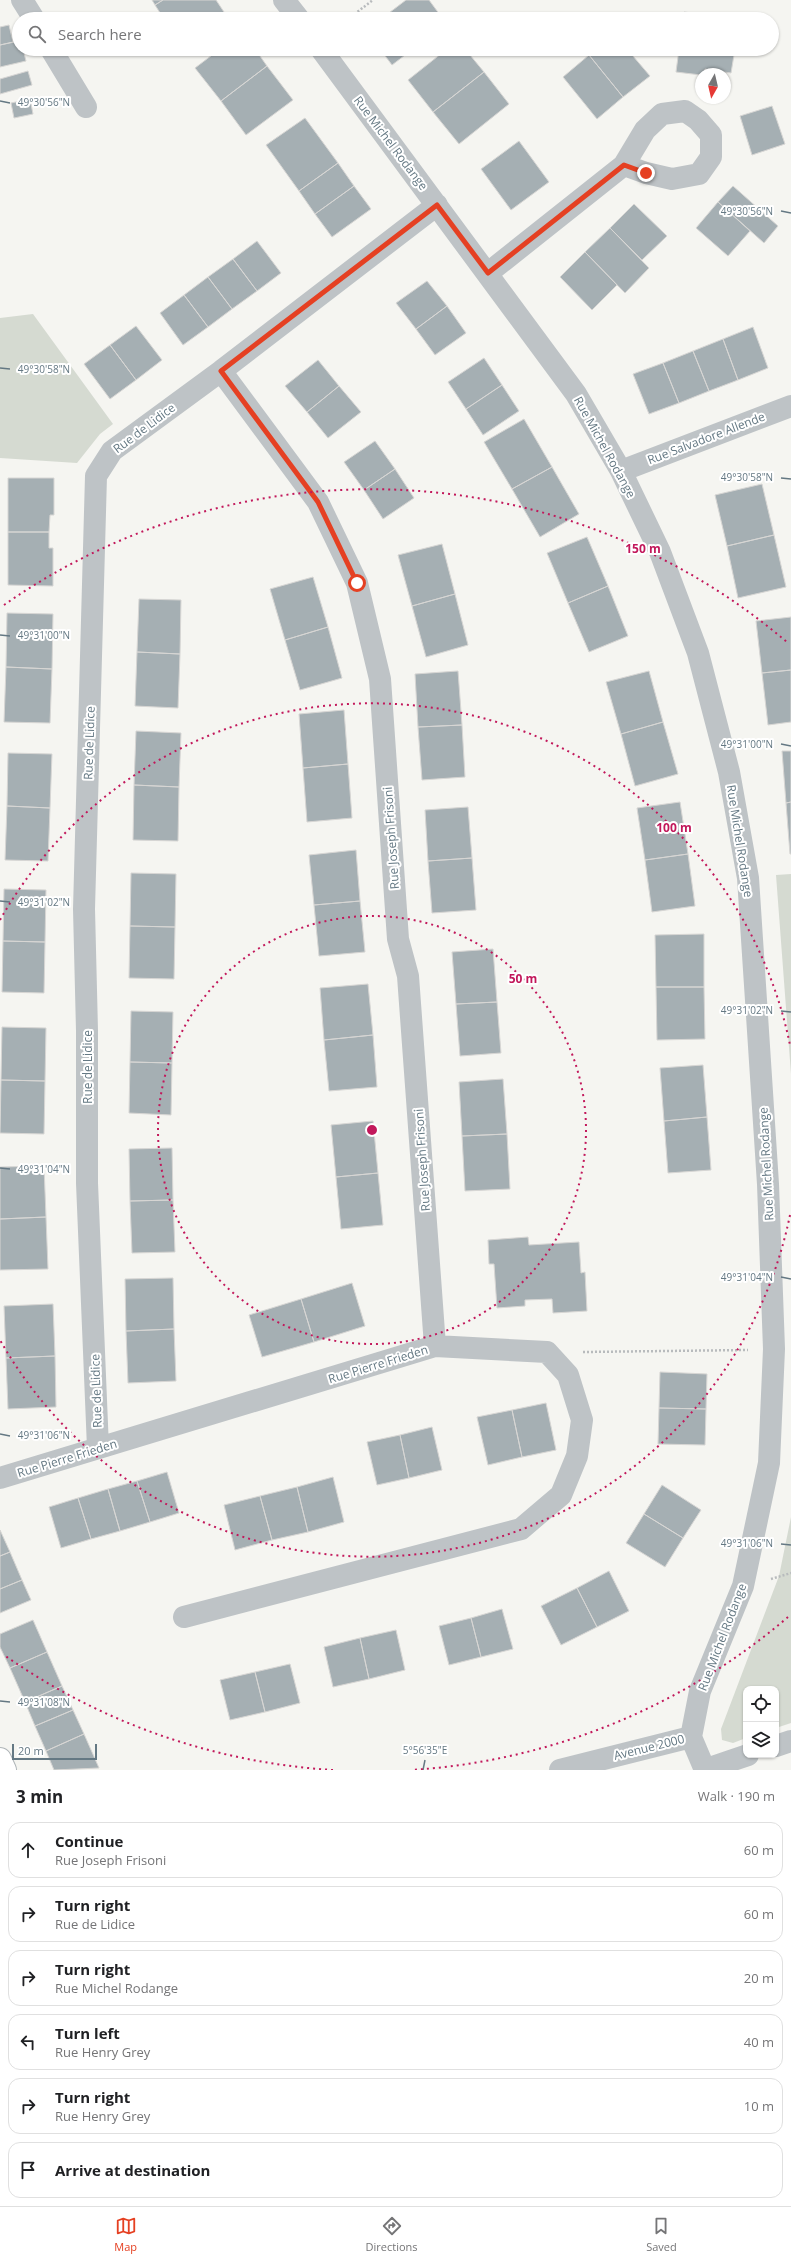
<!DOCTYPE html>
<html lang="en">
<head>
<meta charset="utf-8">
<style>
  body { margin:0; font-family:"Open Sans",sans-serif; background:#f2f2f2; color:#202124 }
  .controls { position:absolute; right:12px; bottom:12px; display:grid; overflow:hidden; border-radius:8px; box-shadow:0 1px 3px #0004 }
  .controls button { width:36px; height:36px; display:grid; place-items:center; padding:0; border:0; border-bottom:1px solid #e0e0e0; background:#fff; color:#202124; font:20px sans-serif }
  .compass { position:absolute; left:695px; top:68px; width:36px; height:36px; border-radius:50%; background:#fff; box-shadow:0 1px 3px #0004; rotate:188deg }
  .scale { position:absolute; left:12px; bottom:10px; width:85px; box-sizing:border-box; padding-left:4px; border:2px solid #647883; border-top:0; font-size:11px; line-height:14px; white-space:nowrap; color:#647883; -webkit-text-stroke:3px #fff; paint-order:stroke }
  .stop { position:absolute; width:12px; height:12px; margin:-9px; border:3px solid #e54022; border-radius:50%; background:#fff }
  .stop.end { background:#e54022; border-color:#fff; box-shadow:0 1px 4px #0008 }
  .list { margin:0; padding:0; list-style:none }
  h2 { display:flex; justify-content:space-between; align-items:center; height:52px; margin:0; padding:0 16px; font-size:17px }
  h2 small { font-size:13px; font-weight:400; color:#757577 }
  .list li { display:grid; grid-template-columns:26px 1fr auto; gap:12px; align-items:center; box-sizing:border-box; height:56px; margin:0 8px 8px; padding:0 8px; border:1px solid #e0e0e0; border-radius:12px }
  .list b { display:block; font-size:15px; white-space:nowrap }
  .list p { margin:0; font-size:13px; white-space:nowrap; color:#757577 }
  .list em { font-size:13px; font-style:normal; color:#757577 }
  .icon { flex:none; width:22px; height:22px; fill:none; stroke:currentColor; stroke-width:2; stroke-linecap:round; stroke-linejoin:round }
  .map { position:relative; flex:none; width:791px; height:1770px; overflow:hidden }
  .search { position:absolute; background:#fff; box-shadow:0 1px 3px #0004; left:12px; right:12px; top:12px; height:44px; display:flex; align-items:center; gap:10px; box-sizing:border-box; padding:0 14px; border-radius:22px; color:#757577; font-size:15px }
  .sheet { height:436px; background:#fff }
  nav { display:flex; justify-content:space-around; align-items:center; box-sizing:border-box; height:56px; border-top:1px solid #e0e0e0; background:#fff; font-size:11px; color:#757577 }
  nav a { display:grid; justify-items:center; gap:2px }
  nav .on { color:#e54022 }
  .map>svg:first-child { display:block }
  .green { fill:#d5dad1 }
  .building { fill:#a5afb3; stroke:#d7d6d4 }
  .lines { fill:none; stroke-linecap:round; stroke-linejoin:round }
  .major-casing { stroke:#afb5b8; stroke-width:24 }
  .path { stroke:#b8bbbd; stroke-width:2.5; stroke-dasharray:2 2; stroke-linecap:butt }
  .minor { stroke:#bec3c6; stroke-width:22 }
  .major { stroke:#fff; stroke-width:22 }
  .route { stroke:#e54022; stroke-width:5 }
  .ticks { fill:none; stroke:#647883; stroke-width:1.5 }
  .ring { fill:none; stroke:#c2185b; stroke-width:2; stroke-dasharray:2 4 }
  .labels { text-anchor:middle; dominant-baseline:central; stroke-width:4; stroke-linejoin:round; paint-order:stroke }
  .street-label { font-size:12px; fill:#647883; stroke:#fff }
  .ticks-label { font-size:10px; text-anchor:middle; fill:#647883; stroke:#fff; stroke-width:4; stroke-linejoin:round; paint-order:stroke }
  .centre { fill:#c2185b; stroke:#fff; stroke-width:2 }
  .ring-label { font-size:12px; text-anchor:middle; font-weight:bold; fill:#c2185b; stroke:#fff; stroke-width:4; stroke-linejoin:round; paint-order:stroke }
</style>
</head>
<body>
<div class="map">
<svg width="791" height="1770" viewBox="0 0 791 1770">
  <rect width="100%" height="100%" fill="#f5f5f1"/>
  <!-- green -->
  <path class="green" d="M33 314 113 424 100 434 77 463 0 458V318Z
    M791 874V1074L776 875Z
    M791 1517V1723L776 1728V1689H746V1738L733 1743 722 1740 721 1729 779 1576Z"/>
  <!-- building -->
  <path class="building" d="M152 0H163L155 5Z
    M163 0H216L224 12 212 19H164L155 5Z
    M406 0H429L443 19H381Z
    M684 12 737 19H683Z
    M9 25 13 42 0 45V27Z
    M19 41V49H23L26 61 0 67V45Z
    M220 49H255L267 66 221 101 195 68Z
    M380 49H413L392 65Z
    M447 49H465L484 72 433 112 408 80Z
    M596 49H627L650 76 623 97 589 55Z
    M679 49H735L731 73 705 69 704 74 701 75 676 72Z
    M589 55 623 97 597 119 563 77Z
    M267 66 293 100 246 135 221 101Z
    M28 71 32 85 0 94V79Z
    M484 72 509 104 459 144 433 112Z
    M30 99 33 114 14 118 11 103Z
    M772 106 785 144 752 155 740 116Z
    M305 118 338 163 299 191 266 145Z
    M519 141 549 182 511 210 481 169Z
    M338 163 354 186 315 214 299 191Z
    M354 186 371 209 332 237 315 214Z
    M733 186 778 226 764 243 718 202Z
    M718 202 750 231 728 256 696 228Z
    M634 204 667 236 642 260 610 228Z
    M610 228 649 268 625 293 585 252Z
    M257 241 281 273 257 291 233 259Z
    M585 252 617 285 592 310 560 277Z
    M233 259 257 291 232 309 208 277Z
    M208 277 232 309 208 327 184 295Z
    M427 281 447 306 416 329 396 303Z
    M184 295 208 327 183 345 160 313Z
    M447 306 466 333 435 355 416 329Z
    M136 326 162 360 136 380 110 345Z
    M753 327 768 368 738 380 723 339Z
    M723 339 738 380 709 391 693 351Z
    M110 345 136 380 110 399 84 364Z
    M693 351 709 391 679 403 663 363Z
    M484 358 502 385 466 409 448 382Z
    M318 360 339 386 307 412 285 386Z
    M663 363 679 403 649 414 633 374Z
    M502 385 519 411 483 435 466 409Z
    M339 386 361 412 328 438 307 412Z
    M524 419 552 467 512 489 484 442Z
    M375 441 395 469 364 490 344 462Z
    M552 467 579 514 540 537 512 489Z
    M395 469 414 498 383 519 364 490Z
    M8 478H54V515H50L49 532H8Z
    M762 484 774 535 727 546 715 495Z
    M8 532H49V548H53V586L8 585Z
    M774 535 786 587 738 598 727 546Z
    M587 537 608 586 568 603 547 553Z
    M442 544 455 594 412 606 398 555Z
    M313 577 328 627 285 640 270 589Z
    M608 586 628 636 589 652 568 603Z
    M455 594 468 645 426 657 412 606Z
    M139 599 181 600 180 654 137 652Z
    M7 613 53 614 52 669 6 667Z
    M791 617V670L762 673 756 621Z
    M328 627 342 678 300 690 285 640Z
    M137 652 180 654 178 708 135 706Z
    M6 667 52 669 50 723 4 722Z
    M791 670V722L768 725 762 673Z
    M458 671 462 725 418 727 415 674Z
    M649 671 663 722 621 734 606 682Z
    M344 710 348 764 303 768 299 714Z
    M663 722 678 774 635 786 621 734Z
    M462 725 465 777 422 780 418 727Z
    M136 731 181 733 179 787 134 785Z
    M782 751H791V802L786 803Z
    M8 753 52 754 50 808 7 806Z
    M348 764 352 818 307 822 303 768Z
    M134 785 179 787 178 841 133 840Z
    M680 802 688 854 645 860 637 808Z
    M791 802V854H790L786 803Z
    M7 806 50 808 48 861 5 860Z
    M468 807 472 858 428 861 425 810Z
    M356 850 360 901 314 905 309 855Z
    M688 854 695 906 652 912 645 860Z
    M472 858 476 910 432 913 428 861Z
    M131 873 176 874 175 927 130 926Z
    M4 889 46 890 45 942 3 941Z
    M360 901 365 952 319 956 314 905Z
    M130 926 175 927 174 979 129 978Z
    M704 934V987H656L655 935Z
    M3 941 45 942 44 993 2 992Z
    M493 949 497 1002 456 1004 452 952Z
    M368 984 373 1035 324 1040 320 988Z
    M656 987H704L705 1039 657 1040Z
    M497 1002 501 1053 460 1056 456 1004Z
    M131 1011 173 1012 172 1063 130 1062Z
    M2 1027 46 1028 45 1081 1 1080Z
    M373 1035 377 1087 329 1091 324 1040Z
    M130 1062 172 1063 171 1115 129 1113Z
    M703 1065 707 1117 664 1121 660 1068Z
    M503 1079 507 1134 462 1136 459 1082Z
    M1 1080 45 1081 44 1134 0 1133Z
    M707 1117 711 1170 668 1173 664 1121Z
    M373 1121 378 1173 336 1177 331 1125Z
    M507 1134 510 1189 465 1191 462 1136Z
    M172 1148 173 1200 130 1201 129 1149Z
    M44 1166 46 1217 0 1219V1167Z
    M378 1173 383 1225 341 1229 336 1177Z
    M173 1200 175 1252 132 1253 130 1201Z
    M46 1217 48 1269 0 1270V1219Z
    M528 1237 529 1245 579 1242 581 1273 585 1272 587 1311 553 1313 552 1299 525 1300V1306L497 1308 494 1264H489L488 1240Z
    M173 1278 174 1329 126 1331 125 1279Z
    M352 1283 365 1326 314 1342 301 1299Z
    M301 1299 314 1342 262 1357 249 1315Z
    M53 1304 55 1356 6 1358 4 1306Z
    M174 1329 176 1381 128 1383 126 1331Z
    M55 1356 56 1407 8 1409 6 1358Z
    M660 1372 707 1374 706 1409 659 1408Z
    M546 1403 556 1450 522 1457 512 1410Z
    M659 1408 706 1409 705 1445 658 1444Z
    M512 1410 522 1457 488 1465 477 1417Z
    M432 1427 442 1470 409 1478 400 1435Z
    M400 1435 409 1478 377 1485 367 1442Z
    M167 1472 179 1513 150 1522 137 1481Z
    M333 1477 344 1522 308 1532 297 1487Z
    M137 1481 150 1522 120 1531 108 1489Z
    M662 1485 701 1510 683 1538 644 1514Z
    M297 1487 308 1532 272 1540 260 1496Z
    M108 1489 120 1531 91 1539 78 1498Z
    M260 1496 272 1540 235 1550 224 1505Z
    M78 1498 91 1539 61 1548 49 1507Z
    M644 1514 683 1538 665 1567 626 1543Z
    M0 1530 10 1552 0 1556Z
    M10 1552 22 1580 0 1589V1556Z
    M609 1571 629 1611 597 1627 577 1588Z
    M22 1580 31 1600 0 1613V1589Z
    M577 1588 597 1627 561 1645 541 1606Z
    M502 1609 513 1649 481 1657 471 1618Z
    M471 1618 481 1657 449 1665 439 1626Z
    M33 1620 47 1652 10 1668 0 1647V1634Z
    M396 1630 405 1670 369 1679 360 1638Z
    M360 1638 369 1679 333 1687 324 1647Z
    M47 1652 62 1686 25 1702 10 1668Z
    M290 1664 300 1703 265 1712 255 1672Z
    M255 1672 265 1712 230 1720 220 1680Z
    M62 1686 73 1710 35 1726 25 1702Z
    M73 1710 84 1734 46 1751 35 1726Z
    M84 1734 99 1768 54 1770 46 1751Z"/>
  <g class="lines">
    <!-- major casing -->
    <g class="major-casing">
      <path id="major" d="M0 1759 5 1770"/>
    </g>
    <!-- path -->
    <path class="path" d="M348 19 373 0
      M583 1352 748 1350
      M771 1579 791 1573"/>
    <!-- minor -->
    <path class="minor" d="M22 0 34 19
      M284 0 299 19
      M51 49 86 107
      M321 49 576 394 621 471 660 552 698 653 729 772 748 878 768 1184 774 1349 769 1463 743 1586 700 1691 691 1737
      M488 273 624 165 645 130 662 114 685 111 698 120 711 135V157L699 174 672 179 646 173 624 165
      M221 371 318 502 357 583 380 679 398 939 408 976 435 1346
      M621 471 791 406
      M98 1448 87 1183V1031L84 909 96 476 112 451 221 371 437 205
      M0 1478 435 1346 547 1352 568 1375 582 1420 577 1456 561 1495 521 1529 184 1617
      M691 1737 705 1770
      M776 1746 791 1741
      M560 1770 691 1737
      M704 1770 748 1755"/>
    <!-- major -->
    <use href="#major" class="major"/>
  </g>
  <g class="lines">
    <!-- route -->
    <path class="route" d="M357 583 318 502 221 371 437 205 488 273 624 165 646 173"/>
  </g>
  <!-- ticks -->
  <path class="ticks" d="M0 101 10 103M781 211 791 213M0 368 10 369M781 478 791 479M0 635 10 636M781 744 791 746M0 901 10 902M781 1011 791 1012M0 1168 10 1169M781 1277 791 1279M0 1434 10 1436M781 1544 791 1545M0 1701 10 1702M423 1770 425 1760"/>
  <!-- distance rings -->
  <g class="ring">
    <circle cx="372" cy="1130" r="214"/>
    <path d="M790 1215A427 427 0 0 1 0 1340M0 920A427 427 0 0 1 790 1045"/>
    <path d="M788 1617A641 641 0 0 1 411 1770M333 1770A641 641 0 0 1 4 1655M4 605A641 641 0 0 1 788 643"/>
  </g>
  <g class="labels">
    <!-- street labels -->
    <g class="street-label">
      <text transform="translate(391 143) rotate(53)">Rue Michel Rodange</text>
      <text transform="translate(144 428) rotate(-37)">Rue de Lidice</text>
      <text transform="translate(706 438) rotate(-21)">Rue Salvadore Allende</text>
      <text transform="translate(605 447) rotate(61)">Rue Michel Rodange</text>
      <text transform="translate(89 743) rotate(-88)">Rue de Lidice</text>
      <text transform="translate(391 838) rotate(-94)">Rue Joseph Frisoni</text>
      <text transform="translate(740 841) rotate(81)">Rue Michel Rodange</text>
      <text transform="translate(87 1067) rotate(-90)">Rue de Lidice</text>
      <text transform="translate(422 1160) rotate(-94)">Rue Joseph Frisoni</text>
      <text transform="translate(766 1164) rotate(-93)">Rue Michel Rodange</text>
      <text transform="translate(378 1364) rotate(-17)">Rue Pierre Frieden</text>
      <text transform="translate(96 1391) rotate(-92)">Rue de Lidice</text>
      <text transform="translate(67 1458) rotate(-17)">Rue Pierre Frieden</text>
      <text transform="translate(722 1637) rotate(-69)">Rue Michel Rodange</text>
      <text transform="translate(649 1747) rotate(-14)">Avenue 2000</text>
    </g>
  </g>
  <g class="ticks-label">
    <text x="44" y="106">49°30'56"N</text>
    <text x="747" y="215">49°30'56"N</text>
    <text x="44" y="373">49°30'58"N</text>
    <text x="747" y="481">49°30'58"N</text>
    <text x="44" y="639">49°31'00"N</text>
    <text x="747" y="748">49°31'00"N</text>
    <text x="44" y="906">49°31'02"N</text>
    <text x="747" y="1014">49°31'02"N</text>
    <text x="44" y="1173">49°31'04"N</text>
    <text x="747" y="1281">49°31'04"N</text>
    <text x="44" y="1439">49°31'06"N</text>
    <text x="747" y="1547">49°31'06"N</text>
    <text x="44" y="1706">49°31'08"N</text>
    <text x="425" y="1754">5°56'35"E</text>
  </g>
  <circle cx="372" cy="1130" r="6" class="centre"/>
  <g class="ring-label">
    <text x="643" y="553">150 m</text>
    <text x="674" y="832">100 m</text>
    <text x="523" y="983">50 m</text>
  </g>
</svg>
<div class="controls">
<button><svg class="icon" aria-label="locate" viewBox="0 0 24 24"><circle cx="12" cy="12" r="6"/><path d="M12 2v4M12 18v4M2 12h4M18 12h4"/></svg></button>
<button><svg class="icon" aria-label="layers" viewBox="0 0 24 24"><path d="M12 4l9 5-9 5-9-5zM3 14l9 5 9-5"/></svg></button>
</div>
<svg class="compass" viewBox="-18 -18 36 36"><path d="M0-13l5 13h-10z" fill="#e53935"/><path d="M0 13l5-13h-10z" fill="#757577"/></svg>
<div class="scale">20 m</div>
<div class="stop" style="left:357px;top:583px"></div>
<div class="stop end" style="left:646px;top:173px"></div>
<div class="search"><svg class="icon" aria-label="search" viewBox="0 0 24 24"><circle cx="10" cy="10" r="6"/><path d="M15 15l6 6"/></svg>Search here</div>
</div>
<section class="sheet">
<h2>3 min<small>Walk · 190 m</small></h2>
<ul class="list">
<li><svg class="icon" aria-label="ahead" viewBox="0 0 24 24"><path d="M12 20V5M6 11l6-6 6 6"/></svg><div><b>Continue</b><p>Rue Joseph Frisoni</p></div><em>60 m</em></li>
<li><svg class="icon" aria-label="right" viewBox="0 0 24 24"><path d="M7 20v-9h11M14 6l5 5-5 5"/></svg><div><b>Turn right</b><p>Rue de Lidice</p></div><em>60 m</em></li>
<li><svg class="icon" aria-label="right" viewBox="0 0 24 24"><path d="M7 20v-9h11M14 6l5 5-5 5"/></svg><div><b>Turn right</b><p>Rue Michel Rodange</p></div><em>20 m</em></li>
<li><svg class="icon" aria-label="left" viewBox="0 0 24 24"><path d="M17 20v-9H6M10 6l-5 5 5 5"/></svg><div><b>Turn left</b><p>Rue Henry Grey</p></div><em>40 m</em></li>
<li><svg class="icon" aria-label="right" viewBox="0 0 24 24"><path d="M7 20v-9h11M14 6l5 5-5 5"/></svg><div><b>Turn right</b><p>Rue Henry Grey</p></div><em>10 m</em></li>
<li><svg class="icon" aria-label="arrive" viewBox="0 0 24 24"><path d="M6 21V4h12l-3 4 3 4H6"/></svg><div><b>Arrive at destination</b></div></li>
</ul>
</section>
<nav>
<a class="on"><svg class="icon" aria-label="map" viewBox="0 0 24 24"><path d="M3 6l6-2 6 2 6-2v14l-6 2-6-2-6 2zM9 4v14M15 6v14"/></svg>Map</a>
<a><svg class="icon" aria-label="directions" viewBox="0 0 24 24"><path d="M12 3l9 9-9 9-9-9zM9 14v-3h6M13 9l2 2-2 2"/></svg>Directions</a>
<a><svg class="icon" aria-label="saved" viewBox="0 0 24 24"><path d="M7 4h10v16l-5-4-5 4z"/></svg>Saved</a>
</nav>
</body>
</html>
